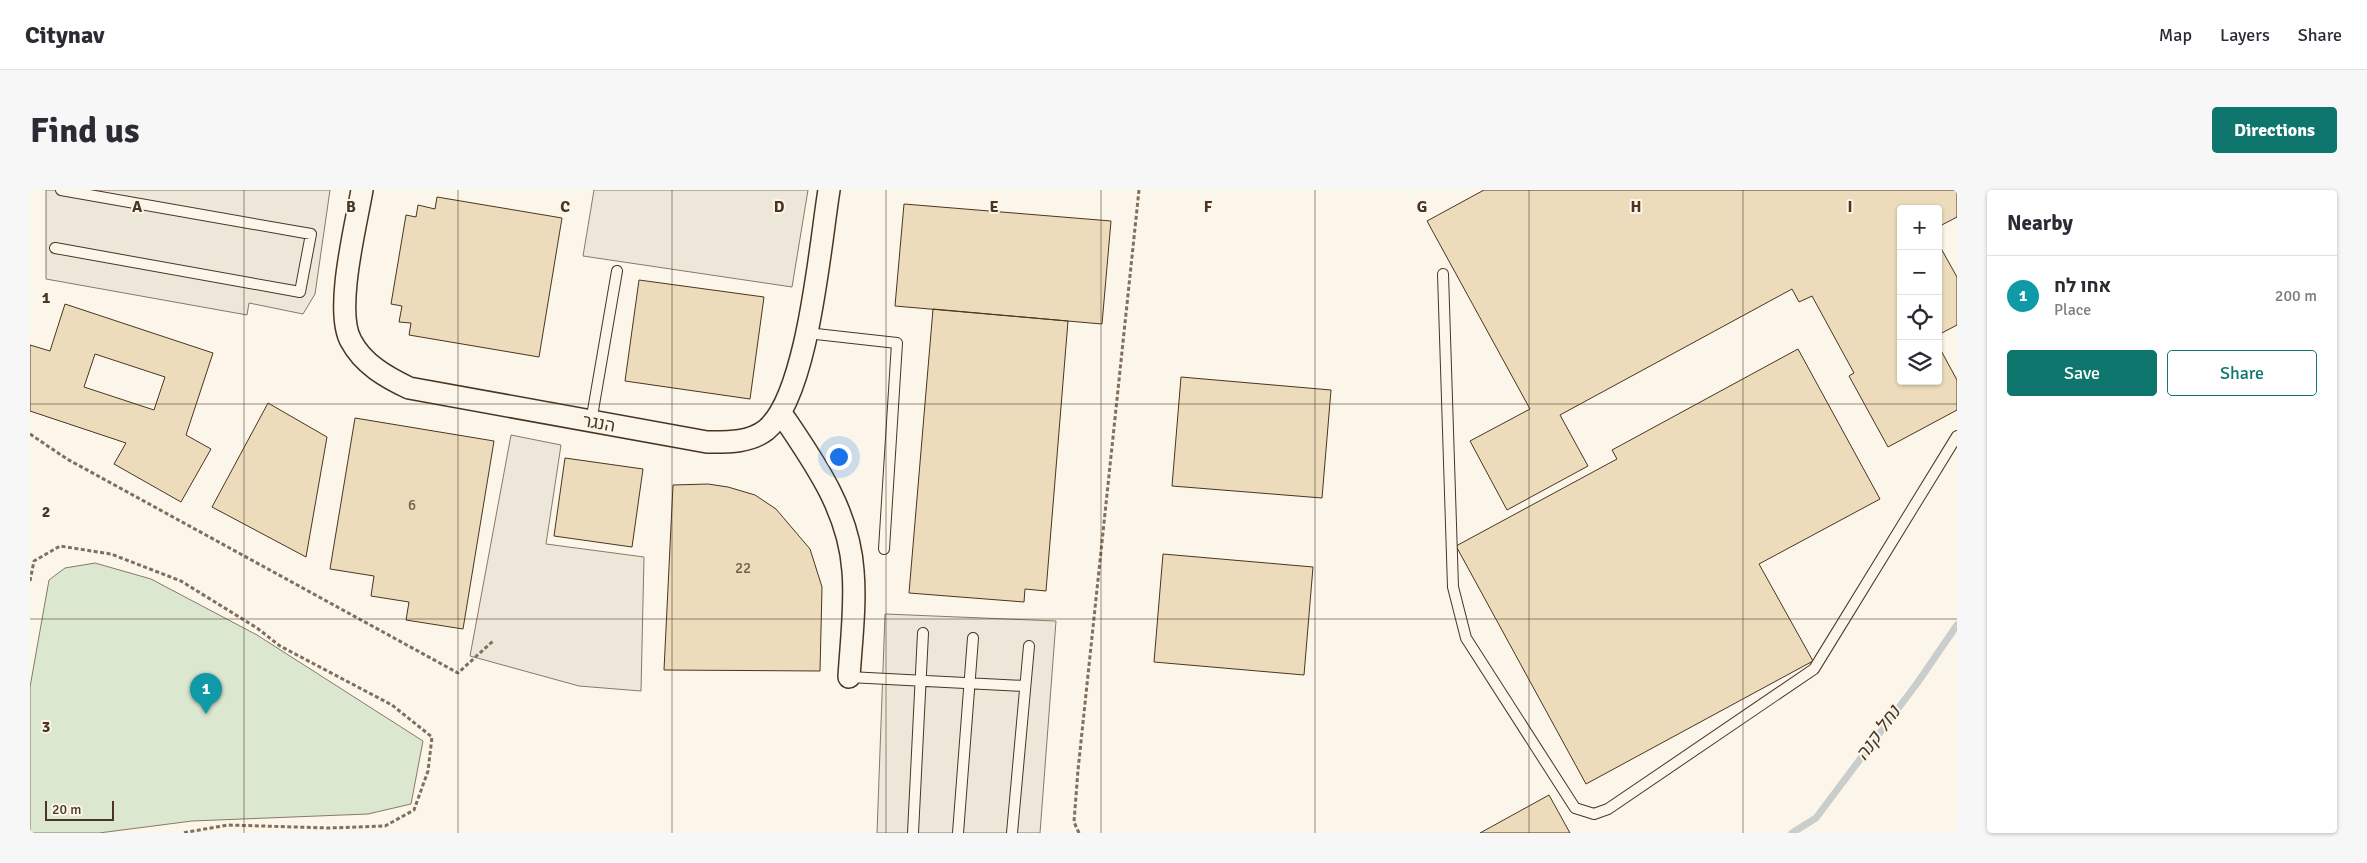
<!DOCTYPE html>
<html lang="en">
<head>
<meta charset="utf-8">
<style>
  body { margin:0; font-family:Signika,Heebo,sans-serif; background:#f7f7f7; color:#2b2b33 }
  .controls { position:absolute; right:15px; top:15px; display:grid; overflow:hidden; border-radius:5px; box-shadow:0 1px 4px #0004 }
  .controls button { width:45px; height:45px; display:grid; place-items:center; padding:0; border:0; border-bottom:1px solid #e1e1e2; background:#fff; color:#2b2b33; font:25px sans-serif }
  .scale { position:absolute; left:15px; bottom:12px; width:69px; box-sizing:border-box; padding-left:5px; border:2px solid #4a3520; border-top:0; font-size:14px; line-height:18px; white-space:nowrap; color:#4a3520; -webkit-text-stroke:4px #fbf6e9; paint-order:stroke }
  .you { position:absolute; left:808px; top:266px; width:18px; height:18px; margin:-12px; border:4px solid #fff; border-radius:50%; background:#1a73e8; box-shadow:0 0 0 8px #1a73e833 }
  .badge { display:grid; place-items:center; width:32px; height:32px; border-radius:50%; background:#0f766e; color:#fff; font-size:16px; font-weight:700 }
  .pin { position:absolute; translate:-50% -41px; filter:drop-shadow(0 1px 2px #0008) }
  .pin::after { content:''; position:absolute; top:26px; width:18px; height:15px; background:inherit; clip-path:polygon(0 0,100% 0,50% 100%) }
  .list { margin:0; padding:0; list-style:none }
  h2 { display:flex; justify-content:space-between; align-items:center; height:65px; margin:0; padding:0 20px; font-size:21px }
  h2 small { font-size:16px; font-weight:400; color:#7c7c81 }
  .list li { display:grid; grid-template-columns:32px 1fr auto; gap:15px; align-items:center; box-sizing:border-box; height:80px; padding:0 20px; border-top:1px solid #e1e1e2 }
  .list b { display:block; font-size:19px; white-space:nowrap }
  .list p { margin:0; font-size:16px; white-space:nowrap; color:#7c7c81 }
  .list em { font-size:16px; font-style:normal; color:#7c7c81 }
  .actions { display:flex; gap:10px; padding:15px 20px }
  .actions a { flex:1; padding:11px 0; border:1px solid #0f766e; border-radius:5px; text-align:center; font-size:18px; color:#0f766e }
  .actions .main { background:#0f766e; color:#fff }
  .icon { flex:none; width:28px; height:28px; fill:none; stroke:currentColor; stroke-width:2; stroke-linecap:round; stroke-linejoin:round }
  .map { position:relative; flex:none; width:1927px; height:643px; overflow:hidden; border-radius:5px }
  header { display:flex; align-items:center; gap:30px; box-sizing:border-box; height:70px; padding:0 25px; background:#fff; border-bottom:1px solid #e1e1e2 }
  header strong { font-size:24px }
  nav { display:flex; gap:28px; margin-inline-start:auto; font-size:18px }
  .intro { display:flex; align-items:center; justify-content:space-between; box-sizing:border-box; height:120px; padding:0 30px }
  h1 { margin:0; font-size:35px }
  .button { padding:12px 22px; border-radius:5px; background:#0f766e; color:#fff; font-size:18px; font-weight:700 }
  main { display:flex; gap:30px; padding:0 30px }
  aside { flex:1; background:#fff; border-radius:5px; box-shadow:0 1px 4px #0004 }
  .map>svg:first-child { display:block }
  .green { fill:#dce7d0; stroke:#887966 }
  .parking { fill:#ede7d9; stroke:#887966 }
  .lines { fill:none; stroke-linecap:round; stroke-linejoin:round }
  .stream { stroke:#c9cecd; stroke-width:7 }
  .building { fill:#ecdcbc; stroke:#4a3520; fill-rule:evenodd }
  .service-casing { stroke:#4a3520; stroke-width:12 }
  .minor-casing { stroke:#4a3520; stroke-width:24 }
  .path { stroke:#7f6f5c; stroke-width:3; stroke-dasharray:4 2.5; stroke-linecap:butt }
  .service { stroke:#fbf6e9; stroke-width:10 }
  .minor { stroke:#fbf6e9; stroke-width:21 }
  .grid { fill:none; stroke:#4a3520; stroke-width:1; stroke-opacity:0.55 }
  .labels { text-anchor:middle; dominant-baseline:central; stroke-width:4; stroke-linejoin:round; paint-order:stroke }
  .number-label { font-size:15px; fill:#725f47 }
  .street-label { font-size:18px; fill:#4a3520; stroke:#fbf6e9 }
  .water-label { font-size:19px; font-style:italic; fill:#4a3520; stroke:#fbf6e9 }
  .grid-label { font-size:16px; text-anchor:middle; font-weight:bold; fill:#4a3520; stroke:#fbf6e9; stroke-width:4; stroke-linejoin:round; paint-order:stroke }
</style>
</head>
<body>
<header>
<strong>Citynav</strong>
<nav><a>Map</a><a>Layers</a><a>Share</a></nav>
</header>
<div class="intro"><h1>Find us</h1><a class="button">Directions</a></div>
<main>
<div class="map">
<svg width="1927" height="643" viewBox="0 0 1927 643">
  <rect width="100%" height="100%" fill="#fbf6e9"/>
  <!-- green -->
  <path class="green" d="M65 373 121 389 227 445 393 551 381 614 338 624 162 631 69 643H0V497L19 390 35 378Z"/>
  <!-- parking -->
  <path class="parking" d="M16 0H300L285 104 273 124 219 113 217 125 16 89Z
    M564 0H778L762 97 553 66Z
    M481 245 531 255 516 354 614 367 611 501 549 496 440 466Z
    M855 424 1026 431 1010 643H847Z"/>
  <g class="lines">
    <!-- stream -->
    <path class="stream" d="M1762 643 1786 628 1888 492 1927 435"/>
  </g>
  <!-- building -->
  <path class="building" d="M1454 0H1927V27L1908 37V19H1871V191H1908V155L1927 190V220L1858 257 1819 186 1824 183 1782 106 1769 112 1762 99 1530 225 1558 276 1477 320 1440 251 1500 219 1397 31Z
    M407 7 532 28 509 167 379 145 381 133 369 132 372 116 361 114 376 25 386 27 388 15 405 19Z
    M874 14 1081 31 1072 134 865 116Z
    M1908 53 1927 87V135L1908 145Z
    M609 90 734 107 720 209 595 191Z
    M35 114 183 163 156 245 181 259 151 312 84 274 96 253 0 221V155L20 161ZM65 164 135 187 124 220 54 197Z
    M903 119 1038 131 1016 401 995 399 994 412 879 403Z
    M1768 159 1850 309 1729 374 1783 471 1556 594 1426 356 1587 269 1582 260Z
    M1151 187 1301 200 1292 308 1142 296Z
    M238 213 297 247 276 367 182 317Z
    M325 228 464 251 433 439 376 430 379 412 341 406 344 386 300 379Z
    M535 268 613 279 602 357 524 346Z
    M678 294 698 297 725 305 746 319 780 359 792 397 790 481 634 480 643 295Z
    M1133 364 1283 377 1274 485 1124 472Z
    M1519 605 1540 643H1450Z"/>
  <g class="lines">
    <!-- service casing -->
    <g class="service-casing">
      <path id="service" d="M25 58 270 102 281 44 31 0
        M1413 84 1423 397 1436 448 1545 618 1564 624 1578 619 1784 479 1927 246
        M777 143 867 153 854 359
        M561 232 587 81
        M819 487 995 496
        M883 643 893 443
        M928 643 943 448
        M982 643 999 456"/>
    </g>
    <!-- minor casing -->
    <g class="minor-casing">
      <path id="minor" d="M332 0C326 35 304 121 321 151 333 174 356 187 379 198L677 252C697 252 719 253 736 240 778 206 790 55 799 0
        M751 223C784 272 819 320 823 381 826 414 821 454 819 487"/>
    </g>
    <!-- path -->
    <path class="path" d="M0 244 37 269 428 483 463 451
      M0 391 4 371 30 356 81 364 151 391 227 438 250 456 362 515 402 547 398 581 384 620 355 636 299 638 198 635 152 643
      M1049 643 1044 632 1048 580 1109 0"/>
    <!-- service -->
    <use href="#service" class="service"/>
    <!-- minor -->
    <use href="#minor" class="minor"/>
  </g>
  <!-- grid -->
  <path class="grid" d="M214 0V643M428 0V643M642 0V643M856 0V643M1071 0V643M1285 0V643M1499 0V643M1713 0V643M0 214H1927M0 429H1927"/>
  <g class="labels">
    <!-- number labels -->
    <g class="number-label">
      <text x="382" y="315">6</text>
      <text x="713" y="378">22</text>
    </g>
    <!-- street labels -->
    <g class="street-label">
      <text transform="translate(569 233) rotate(10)">הנגר</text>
    </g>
    <!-- water labels -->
    <g class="water-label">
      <text transform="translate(1848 543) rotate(-54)">נחל קנה</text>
    </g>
  </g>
  <g class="grid-label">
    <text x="107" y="22">A</text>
    <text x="321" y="22">B</text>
    <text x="535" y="22">C</text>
    <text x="749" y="22">D</text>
    <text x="964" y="22">E</text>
    <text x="1178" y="22">F</text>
    <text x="1392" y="22">G</text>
    <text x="1606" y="22">H</text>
    <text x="1820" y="22">I</text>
    <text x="16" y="113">1</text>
    <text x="16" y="327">2</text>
    <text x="16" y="542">3</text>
  </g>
</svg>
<div class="controls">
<button>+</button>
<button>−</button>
<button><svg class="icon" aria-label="locate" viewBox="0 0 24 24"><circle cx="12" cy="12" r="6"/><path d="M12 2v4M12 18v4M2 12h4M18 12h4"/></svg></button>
<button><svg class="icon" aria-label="layers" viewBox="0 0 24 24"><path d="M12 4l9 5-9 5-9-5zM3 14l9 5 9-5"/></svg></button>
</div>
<div class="scale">20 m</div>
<div class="you"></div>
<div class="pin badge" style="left:176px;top:524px;background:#0f9aa8">1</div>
</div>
<aside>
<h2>Nearby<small></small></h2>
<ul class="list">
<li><span class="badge" style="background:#0f9aa8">1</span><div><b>אחו לח</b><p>Place</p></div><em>200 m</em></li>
</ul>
<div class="actions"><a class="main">Save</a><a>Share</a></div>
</aside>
</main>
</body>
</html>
